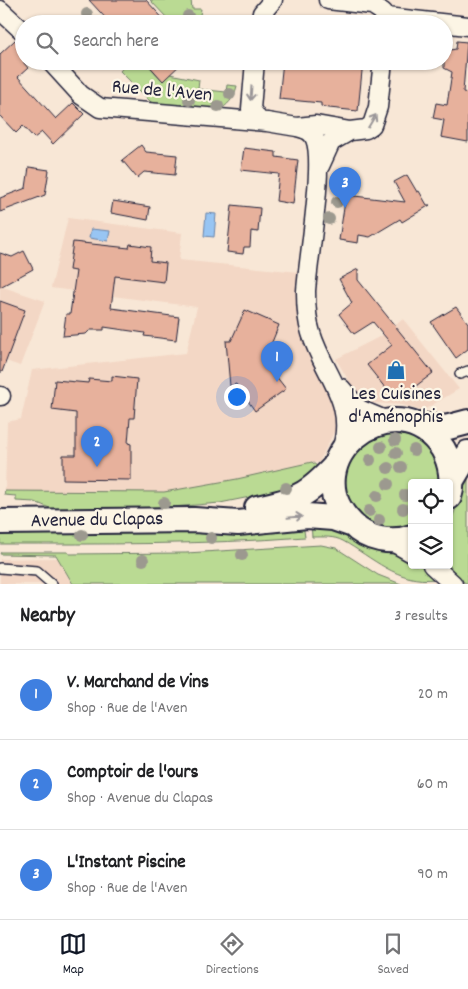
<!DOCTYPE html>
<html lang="en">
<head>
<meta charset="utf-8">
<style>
  body { margin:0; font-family:Dekko,sans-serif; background:#f6f6f6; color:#202124 }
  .controls { position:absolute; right:15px; bottom:15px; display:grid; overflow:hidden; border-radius:5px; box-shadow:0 1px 4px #0004 }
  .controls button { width:45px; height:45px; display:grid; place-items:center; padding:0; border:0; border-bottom:1px solid #e0e0e0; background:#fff; color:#202124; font:25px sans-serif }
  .you { position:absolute; left:236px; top:396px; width:18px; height:18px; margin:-12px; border:4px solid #fff; border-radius:50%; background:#1a73e8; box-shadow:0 0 0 8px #1a73e833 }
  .badge { display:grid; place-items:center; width:32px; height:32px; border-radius:50%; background:#111827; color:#fff; font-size:16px; font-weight:700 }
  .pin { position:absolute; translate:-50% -41px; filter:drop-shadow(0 1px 2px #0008) }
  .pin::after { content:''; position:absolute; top:26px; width:18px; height:15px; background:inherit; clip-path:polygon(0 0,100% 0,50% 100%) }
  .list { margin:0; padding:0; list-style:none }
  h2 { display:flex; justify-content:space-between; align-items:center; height:65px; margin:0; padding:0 20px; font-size:21px }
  h2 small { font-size:16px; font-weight:400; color:#757577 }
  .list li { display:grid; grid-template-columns:32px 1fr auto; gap:15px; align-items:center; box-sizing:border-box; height:90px; padding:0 20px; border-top:1px solid #e0e0e0 }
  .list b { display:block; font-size:19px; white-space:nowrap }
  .list p { margin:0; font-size:16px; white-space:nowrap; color:#757577 }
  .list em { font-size:16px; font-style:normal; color:#757577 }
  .icon { flex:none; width:28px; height:28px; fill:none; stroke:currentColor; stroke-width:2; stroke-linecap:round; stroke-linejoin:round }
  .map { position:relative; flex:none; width:468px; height:584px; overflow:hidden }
  .search { position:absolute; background:#fff; box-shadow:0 1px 4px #0004; left:15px; right:15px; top:15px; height:55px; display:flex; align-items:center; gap:12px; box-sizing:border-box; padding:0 18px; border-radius:28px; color:#757577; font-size:19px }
  .sheet { height:335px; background:#fff }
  nav { display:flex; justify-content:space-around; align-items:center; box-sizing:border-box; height:70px; border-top:1px solid #e0e0e0; background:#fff; font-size:14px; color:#757577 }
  nav a { display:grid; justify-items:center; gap:2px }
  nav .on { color:#111827 }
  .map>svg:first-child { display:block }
  .built { fill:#f3d7c5 }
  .green { fill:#bada93; stroke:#6e7e67 }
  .water { fill:#98c5f3; stroke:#6984a9 }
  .building { fill:#e7b19c; stroke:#22223b }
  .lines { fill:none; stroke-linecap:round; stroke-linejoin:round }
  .service-casing { stroke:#22223b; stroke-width:12 }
  .minor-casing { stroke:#22223b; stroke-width:21 }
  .secondary-casing { stroke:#22223b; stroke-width:28 }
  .service { stroke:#fcf5e5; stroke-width:9 }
  .minor { stroke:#fcf5e5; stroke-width:18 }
  .secondary { stroke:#fcf5e5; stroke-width:24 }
  .tree { fill:#9c998f }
  .oneway { stroke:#9a9698 }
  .labels { text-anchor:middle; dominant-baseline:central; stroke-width:4.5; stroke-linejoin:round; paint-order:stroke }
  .street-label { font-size:20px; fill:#22223b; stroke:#fcf5e5 }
  .poi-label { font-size:20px; fill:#22223b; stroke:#fcf5e5 }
</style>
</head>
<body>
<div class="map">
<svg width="468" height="584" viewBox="0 0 468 584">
  <rect width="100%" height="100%" fill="#f8e7d6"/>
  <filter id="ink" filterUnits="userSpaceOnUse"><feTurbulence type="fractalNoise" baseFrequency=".02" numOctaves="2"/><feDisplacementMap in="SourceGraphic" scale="10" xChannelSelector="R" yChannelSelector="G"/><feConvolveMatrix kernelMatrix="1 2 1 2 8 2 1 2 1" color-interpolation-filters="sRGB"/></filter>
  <g filter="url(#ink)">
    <!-- built -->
    <path class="built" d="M68 218 182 233 179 260 299 272 297 297 303 336 332 397 336 416 335 430 319 462 216 487 149 497 5 491 7 422 21 419 32 370 186 353 197 307 51 288Z
      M0 286 45 301 20 366 0 359Z
      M403 319 459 389 422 411 403 405 373 403 357 395 336 359 383 335Z
      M58 558 72 584H0V559Z"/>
    <!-- green -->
    <path class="green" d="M150 0H191L192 9H201L199 21 167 18Z
      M129 61H136V66H149L163 81 170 74 199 80 198 89 226 92 227 85 237 86C234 98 228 106 217 111L153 104 120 71Z
      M407 432 434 451 443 483H412V528H372L347 507 341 474 365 438Z
      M312 462 318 467 300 487 220 503 172 507 52 509 35 502 16 501V496L4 495 5 491 164 492 237 479Z
      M468 465V584L460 580 449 565V525L462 494Z
      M311 522 343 532 361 545 398 555 412 561V565C423 565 430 569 435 579 398 584 372 557 343 541 334 536 323 537 312 537Z
      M303 524 305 537C203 545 102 544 0 544V531Z
      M321 545 336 548 378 575 401 584H73L56 555 0 554 1 552H68L69 554 186 553Z"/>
    <!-- water -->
    <path class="water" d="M206 213 216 214 214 237 204 236Z
      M91 229 110 231 108 241 89 238Z"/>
    <!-- building -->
    <path class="building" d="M89 0H146L168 24H111Z
      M15 40 24 49V63L28 68 18 77 56 119 73 103 84 114 53 144 42 132 34 138 23 126 16 133 0 116V54Z
      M457 41 467 42 463 92 468 93V142L441 137 444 120 433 118 436 103 447 105 452 72 444 68V51L456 49Z
      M145 61H184L163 81Z
      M283 61H300V66L332 69 333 61H363L358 111 329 108 321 106V103L279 99Z
      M141 145 146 152 177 155 175 175 144 172 137 178 122 160Z
      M244 148 276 152V157L298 160 293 204 276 201 279 174 241 170Z
      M29 167 49 170 45 195 0 212V198L26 188Z
      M407 175 417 192 419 191 427 205H430L402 222 400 219 370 237 359 235 358 243 339 240 346 195 405 202 394 182Z
      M113 201 150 207 148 220 111 213Z
      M232 205 260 208 258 232 251 231 250 247H244L243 254 227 252Z
      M73 242 129 248 130 244 151 247 150 261 166 263 164 282 115 276 111 308 179 317 176 340 144 336 145 333 104 327V330H90L86 334 63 336 66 314H70L76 271 69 270Z
      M24 251 33 269 0 287V253L12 257Z
      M358 269V280L433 373 408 392 386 389 367 365 392 345 373 322 354 334 339 314 352 303 339 279Z
      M0 301 25 310 2 372H0Z
      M456 307 468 323V349L456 358 431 322Z
      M245 310 279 325 270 347 284 349 286 366 272 371 286 389 255 411 236 384 230 386 226 341H231Z
      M112 376 137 379 134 418H130L128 443 131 444V480L63 479V455H76V413L52 410 55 380 88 383 89 379 112 381Z"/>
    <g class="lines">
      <!-- service casing -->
      <g class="service-casing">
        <path id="service" d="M460 374 468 371
          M0 568 37 571 52 584"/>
      </g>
      <!-- minor casing -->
      <g class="minor-casing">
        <path id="minor" d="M328 0 372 5 383 12 386 24
          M0 10 24 32
          M386 17 468 26
          M260 24 262 13 273 0
          M50 61 81 95 100 108 267 122 297 127 316 125 350 131 366 129 372 125 378 107 383 61
          M255 61 251 109 259 121
          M297 127C305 129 312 131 315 139 325 163 308 260 306 291 306 304 307 321 311 333 324 376 357 402 341 451
          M320 166 331 142 350 131
          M341 388 359 409 390 422
          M0 396H1
          M389 540 412 553
          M432 565 453 584"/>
      </g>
      <!-- secondary casing -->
      <g class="secondary-casing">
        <path id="secondary" d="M416 425 445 428 468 422
          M452 480 468 453
          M257 508C297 500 307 496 335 466
          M0 522 194 520 238 523 307 516 333 518 353 525
          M412 537C392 544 367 540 352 524 289 462 396 376 443 449 451 463 454 482 449 497"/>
      </g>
      <!-- service -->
      <use href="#service" class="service"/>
      <!-- minor -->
      <use href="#minor" class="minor"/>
      <!-- secondary -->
      <use href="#secondary" class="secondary"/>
    </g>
    <!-- trees -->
    <g class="tree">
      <circle cx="87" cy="14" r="6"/>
      <circle cx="188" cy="16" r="6"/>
      <circle cx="230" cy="94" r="6"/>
      <circle cx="189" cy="100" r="6"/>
      <circle cx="218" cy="106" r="6"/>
      <circle cx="339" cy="182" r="6"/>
      <circle cx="337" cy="202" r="6"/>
      <circle cx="329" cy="219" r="6"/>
      <circle cx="395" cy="440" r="6"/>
      <circle cx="381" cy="447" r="6"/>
      <circle cx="414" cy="450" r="6"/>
      <circle cx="396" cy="453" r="6"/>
      <circle cx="370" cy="460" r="6"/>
      <circle cx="401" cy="467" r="6"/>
      <circle cx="388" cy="468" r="6"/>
      <circle cx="388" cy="484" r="6"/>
      <circle cx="286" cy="488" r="6"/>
      <circle cx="405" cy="495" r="6"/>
      <circle cx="377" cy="496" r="6"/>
      <circle cx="164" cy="503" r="6"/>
      <circle cx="403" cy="509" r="6"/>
      <circle cx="369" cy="511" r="6"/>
      <circle cx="379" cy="520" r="6"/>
      <circle cx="82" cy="535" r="6"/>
      <circle cx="211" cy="538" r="6"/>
      <circle cx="242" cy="555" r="6"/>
      <circle cx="143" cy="560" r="6"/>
    </g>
    <!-- one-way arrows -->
    <defs><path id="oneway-shaft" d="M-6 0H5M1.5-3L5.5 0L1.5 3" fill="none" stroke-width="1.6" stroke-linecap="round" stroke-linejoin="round" transform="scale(1.25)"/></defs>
    <g class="oneway">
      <use href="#oneway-shaft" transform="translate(251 93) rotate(94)"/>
      <use href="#oneway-shaft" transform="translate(372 121) rotate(-59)"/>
      <use href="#oneway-shaft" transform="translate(295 517) rotate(-6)"/>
    </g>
  </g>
  <!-- icons -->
  <defs>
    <g id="shop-bare" transform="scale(1.5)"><path d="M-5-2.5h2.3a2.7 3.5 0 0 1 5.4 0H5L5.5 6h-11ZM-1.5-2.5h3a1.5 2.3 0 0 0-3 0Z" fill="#1f6fb2" stroke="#fcf5e5" stroke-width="2.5" paint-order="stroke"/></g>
  </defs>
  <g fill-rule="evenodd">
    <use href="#shop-bare" x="396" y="370"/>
  </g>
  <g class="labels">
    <!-- street labels -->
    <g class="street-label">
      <text transform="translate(162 92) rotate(5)">Rue de l'Aven</text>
      <text transform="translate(97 521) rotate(-1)">Avenue du Clapas</text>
    </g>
    <!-- poi labels -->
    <g class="poi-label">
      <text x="396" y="395">Les Cuisines<tspan x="396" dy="23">d'Aménophis</tspan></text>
    </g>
  </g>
</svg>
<div class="controls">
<button><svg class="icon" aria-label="locate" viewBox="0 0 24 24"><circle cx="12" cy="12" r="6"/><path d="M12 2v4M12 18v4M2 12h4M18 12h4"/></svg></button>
<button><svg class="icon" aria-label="layers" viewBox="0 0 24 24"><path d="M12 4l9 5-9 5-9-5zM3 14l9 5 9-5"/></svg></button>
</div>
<div class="you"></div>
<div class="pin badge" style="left:277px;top:382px;background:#3f7fe0">1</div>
<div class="pin badge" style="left:97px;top:467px;background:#3f7fe0">2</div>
<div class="pin badge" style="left:345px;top:208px;background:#3f7fe0">3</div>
<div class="search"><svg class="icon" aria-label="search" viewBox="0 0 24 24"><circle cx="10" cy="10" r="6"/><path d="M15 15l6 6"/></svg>Search here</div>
</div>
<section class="sheet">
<h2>Nearby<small>3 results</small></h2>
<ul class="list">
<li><span class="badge" style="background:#3f7fe0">1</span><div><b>V. Marchand de Vins</b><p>Shop · Rue de l'Aven</p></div><em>20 m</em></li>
<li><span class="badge" style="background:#3f7fe0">2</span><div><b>Comptoir de l'ours</b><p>Shop · Avenue du Clapas</p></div><em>60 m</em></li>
<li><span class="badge" style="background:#3f7fe0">3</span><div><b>L'Instant Piscine</b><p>Shop · Rue de l'Aven</p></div><em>90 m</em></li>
</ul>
</section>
<nav>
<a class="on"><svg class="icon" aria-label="map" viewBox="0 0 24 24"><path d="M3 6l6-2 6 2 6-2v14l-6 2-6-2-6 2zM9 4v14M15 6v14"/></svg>Map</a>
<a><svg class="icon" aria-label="directions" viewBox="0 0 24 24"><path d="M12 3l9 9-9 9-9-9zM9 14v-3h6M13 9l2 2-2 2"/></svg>Directions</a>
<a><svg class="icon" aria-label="saved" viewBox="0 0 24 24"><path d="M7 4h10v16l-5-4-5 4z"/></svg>Saved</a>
</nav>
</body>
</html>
